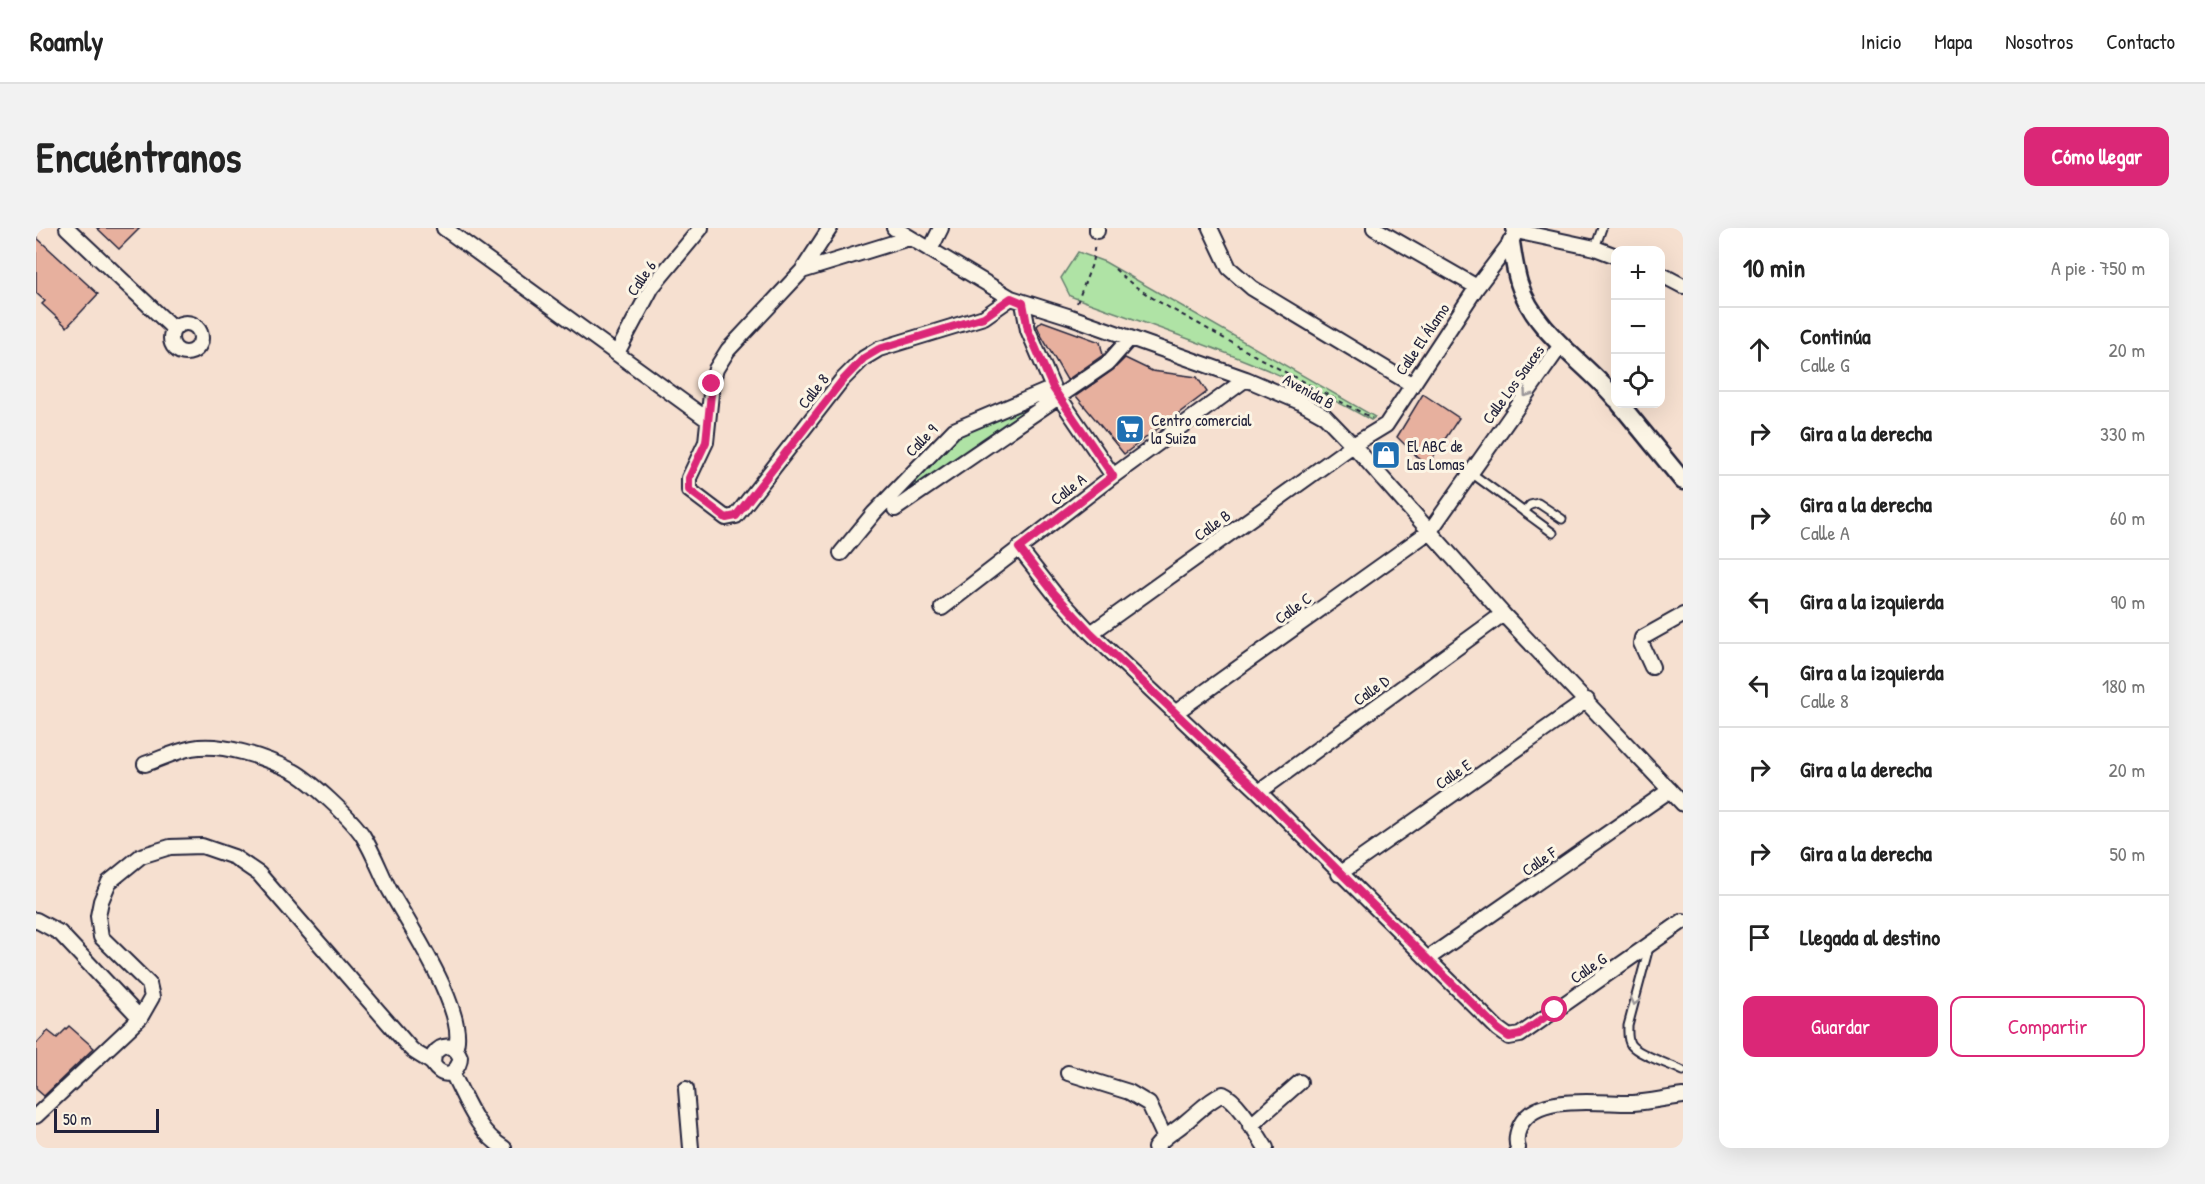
<!DOCTYPE html>
<html lang="es">
<head>
<meta charset="utf-8">
<style>
  body { margin:0; font-family:"Patrick Hand",sans-serif; background:#f2f2f2; color:#222 }
  .controls { position:absolute; right:18px; top:18px; display:grid; overflow:hidden; border-radius:12px; box-shadow:0 6px 24px #0002 }
  .controls button { width:54px; height:54px; display:grid; place-items:center; padding:0; border:0; border-bottom:2px solid #e0e0e0; background:#fff; color:#222; font:30px sans-serif }
  .scale { position:absolute; left:18px; bottom:15px; width:105px; box-sizing:border-box; padding-left:6px; border:3px solid #22223b; border-top:0; font-size:16px; line-height:21px; white-space:nowrap; color:#22223b; -webkit-text-stroke:4px #fcf5e5; paint-order:stroke }
  .stop { position:absolute; width:18px; height:18px; margin:-14px; border:4px solid #db2777; border-radius:50%; background:#fff }
  .stop.end { background:#db2777; border-color:#fff; box-shadow:0 2px 6px #0008 }
  .list { margin:0; padding:0; list-style:none }
  h2 { display:flex; justify-content:space-between; align-items:center; height:78px; margin:0; padding:0 24px; font-size:26px }
  h2 small { font-size:20px; font-weight:400; color:#767676 }
  .list li { display:grid; grid-template-columns:39px 1fr auto; gap:18px; align-items:center; box-sizing:border-box; height:84px; padding:0 24px; border-top:2px solid #e0e0e0 }
  .list b { display:block; font-size:22px; white-space:nowrap }
  .list p { margin:0; font-size:20px; white-space:nowrap; color:#767676 }
  .list em { font-size:20px; font-style:normal; color:#767676 }
  .actions { display:flex; gap:12px; padding:18px 24px }
  .actions a { flex:1; padding:14px 0; border:2px solid #db2777; border-radius:12px; text-align:center; font-size:21px; color:#db2777 }
  .actions .main { background:#db2777; color:#fff }
  .icon { flex:none; width:33px; height:33px; fill:none; stroke:currentColor; stroke-width:2; stroke-linecap:round; stroke-linejoin:round }
  .map { position:relative; flex:none; width:1647px; height:920px; overflow:hidden; border-radius:12px }
  header { display:flex; align-items:center; gap:36px; box-sizing:border-box; height:84px; padding:0 30px; background:#fff; border-bottom:2px solid #e0e0e0 }
  header strong { font-size:28px }
  nav { display:flex; gap:33px; margin-inline-start:auto; font-size:21px }
  .intro { display:flex; align-items:center; justify-content:space-between; box-sizing:border-box; height:144px; padding:0 36px }
  h1 { margin:0; font-size:42px }
  .button { padding:15px 27px; border-radius:12px; background:#db2777; color:#fff; font-size:21px; font-weight:700 }
  main { display:flex; gap:36px; padding:0 36px }
  aside { flex:1; background:#fff; border-radius:12px; box-shadow:0 6px 24px #0002 }
  .map>svg:first-child { display:block }
  .green { fill:#afe3a5; stroke:#688270; stroke-width:1.5 }
  .building { fill:#e7b09e; stroke:#22223b; stroke-width:1.5 }
  .lines { fill:none; stroke-linecap:round; stroke-linejoin:round }
  .service-casing { stroke:#22223b; stroke-width:11 }
  .minor-casing { stroke:#22223b; stroke-width:18 }
  .tertiary-casing { stroke:#22223b; stroke-width:21 }
  .path { stroke:#22223b; stroke-width:2; stroke-dasharray:4.5 4.5; stroke-linecap:butt }
  .service { stroke:#fcf5e5; stroke-width:7 }
  .minor { stroke:#fcf5e5; stroke-width:14 }
  .tertiary { stroke:#fcf5e5; stroke-width:16 }
  .oneway { stroke:#9a9698 }
  .route { stroke:#db2777; stroke-width:8 }
  .labels { text-anchor:middle; dominant-baseline:central; stroke-width:6; stroke-linejoin:round; paint-order:stroke }
  .street-label { font-size:16px; fill:#22223b; stroke:#fcf5e5 }
  .poi-label { font-size:16px; fill:#22223b; stroke:#fcf5e5; text-anchor:start }
</style>
</head>
<body>
<header>
<strong>Roamly</strong>
<nav><a>Inicio</a><a>Mapa</a><a>Nosotros</a><a>Contacto</a></nav>
</header>
<div class="intro"><h1>Encuéntranos</h1><a class="button">Cómo llegar</a></div>
<main>
<div class="map">
<svg width="1647" height="920" viewBox="0 0 1647 920">
  <rect width="100%" height="100%" fill="#f6e0d0"/>
  <filter id="ink" filterUnits="userSpaceOnUse"><feTurbulence type="fractalNoise" baseFrequency=".0167" numOctaves="2"/><feDisplacementMap in="SourceGraphic" scale="12" xChannelSelector="R" yChannelSelector="G"/><feConvolveMatrix kernelMatrix="1 2 1 2 8 2 1 2 1" color-interpolation-filters="sRGB"/></filter>
  <g filter="url(#ink)">
    <!-- green -->
    <path class="green" d="M1042 24 1069 34 1339 189 1335 192C1241 139 1135 105 1034 68L1025 50Z
      M1010 169 858 276 924 207Z"/>
    <!-- building -->
    <path class="building" d="M61 0H104L83 21Z
      M0 9 62 66 31 99 6 76 9 73 0 65Z
      M1006 93 1064 114 1067 127 1031 152 1006 109 1001 98Z
      M1089 130 1116 143 1161 149 1171 164 1088 226 1040 168 1077 142Z
      M1387 166 1423 190 1391 238 1361 209Z
      M33 798 58 820 8 868 0 861V816L12 803 21 810Z"/>
    <g class="lines">
      <!-- service casing -->
      <g class="service-casing">
        <path id="service" d="M1559 20 1566 0
          M1434 244 1517 305
          M1488 284 1494 277 1502 275 1526 291
          M1613 719 1592 798C1592 804 1591 812 1595 817 1603 827 1634 836 1647 843"/>
      </g>
      <!-- minor casing -->
      <g class="minor-casing">
        <path id="minor" d="M31 0 138 101
          M408 0 672 192
          M794 0 766 43 692 122 680 141 676 156 670 214 653 250V262L690 290 700 288 805 153 828 130 843 121 948 89 975 70
          M858 0 975 70 1035 89 1210 151 1264 174 1289 188 1317 217 1467 386 1647 576
          M1174 0 1193 40 1216 60 1375 156
          M1338 0 1441 59
          M1061 3V0
          M894 22 905 0
          M766 43 873 10
          M1624 46 1647 58
          M987 75 992 102 1017 160 1077 248
          M135 110a15 15 0 1 1 30 0a15 15 0 1 1-30 0Z
          M581 125 616 59 665 0
          M859 281 1072 135 1094 110
          M983 320 1018 365 1055 405 1223 564 1462 801 1473 809 1484 807 1647 693
          M805 325 838 285 918 202 1017 160
          M906 380 1077 248 1210 151
          M1055 405 1317 217 1350 197 1441 59 1475 14 1480 3 1559 20 1580 28
          M1616 439 1605 415 1606 410 1647 387
          M1139 485 1394 303 1525 117
          M109 536C124 531 141 523 156 520 186 514 230 530 257 543 274 552 316 591 327 608 337 624 344 643 353 661 370 692 434 787 419 821
          M1223 564 1467 386
          M1303 646 1551 472
          M0 692 24 705 104 790
          M1391 731 1634 562
          M416 845C430 871 441 904 468 920
          M1032 845 1093 864 1113 876 1128 908
          M650 861 655 920
          M0 888 104 790 116 769 113 756 65 709 62 688 65 673 73 654 105 628 134 619 166 618 198 629 223 646 375 821C382 827 390 830 396 835 398 837 399 840 402 842 413 852 424 840 424 829 419 816 406 815 398 826L397 835
          M1214 898 1264 854
          M1119 920C1129 907 1140 903 1152 892 1164 882 1173 872 1187 866 1203 873 1220 905 1230 920
          M1482 920C1479 912 1481 905 1484 898 1500 864 1567 876 1597 875 1613 874 1630 870 1647 868"/>
      </g>
      <!-- tertiary casing -->
      <g class="tertiary-casing">
        <path id="tertiary" d="M1479 0 1480 3
          M1475 14C1477 27 1479 42 1483 55 1498 104 1548 133 1580 171
          M1584 176 1647 253"/>
      </g>
      <!-- path -->
      <path class="path" d="M1079 41C1103 65 1134 80 1163 96 1220 129 1278 160 1336 190
        M1041 75 1056 36 1059 15"/>
      <!-- service -->
      <use href="#service" class="service"/>
      <!-- minor -->
      <use href="#minor" class="minor"/>
      <!-- tertiary -->
      <use href="#tertiary" class="tertiary"/>
    </g>
    <!-- one-way arrows -->
    <defs><path id="oneway-chevron" d="M-2-3.5L2.5 0L-2 3.5" fill="none" stroke-width="1.6" stroke-linecap="round" stroke-linejoin="round" transform="scale(1.5)"/></defs>
    <g class="oneway">
      <use href="#oneway-chevron" transform="translate(1491 165) rotate(126)"/>
      <use href="#oneway-chevron" transform="translate(1599 773) rotate(104)"/>
    </g>
  </g>
  <g class="lines" filter="url(#ink)">
    <!-- route -->
    <path class="route" d="M676 156 670 214 653 250V262L690 290 700 288 806 153 828 130 843 121 948 89 975 70 987 75 992 102 1017 160 1077 248 983 320 1018 365 1055 405 1223 564 1462 801 1473 809 1484 807 1519 782"/>
  </g>
  <!-- icons -->
  <defs>
    <g id="supermarket-square" transform="scale(1.5)"><rect x="-9" y="-9" width="18" height="18" rx="4" fill="#1f6fb2" stroke="#fcf5e5"/><path d="M-6-5.5h2.5l.6 2H6L4.5 2H-2.5L-4.4-4H-6ZM-1.5 3.2a1.3 1.3 0 1 0 .1 0ZM3 3.2a1.3 1.3 0 1 0 .1 0Z" fill="#fff"/></g>
    <g id="shop-square" transform="scale(1.5)"><rect x="-9" y="-9" width="18" height="18" rx="4" fill="#1f6fb2" stroke="#fcf5e5"/><path d="M-5-2.5h2.3a2.7 3.5 0 0 1 5.4 0H5L5.5 6h-11ZM-1.5-2.5h3a1.5 2.3 0 0 0-3 0Z" fill="#fff"/></g>
  </defs>
  <g fill-rule="evenodd">
    <use href="#supermarket-square" x="1094" y="201"/>
    <use href="#shop-square" x="1350" y="227"/>
  </g>
  <g class="labels">
    <!-- street labels -->
    <g class="street-label">
      <text transform="translate(605 50) rotate(-56)">Calle 6</text>
      <text transform="translate(1386 111) rotate(-56)">Calle El Álamo</text>
      <text transform="translate(1477 156) rotate(-54)">Calle Los Sauces</text>
      <text transform="translate(777 163) rotate(-52)">Calle 8</text>
      <text transform="translate(1273 163) rotate(29)">Avenida B</text>
      <text transform="translate(885 212) rotate(-46)">Calle 9</text>
      <text transform="translate(1032 261) rotate(-38)">Calle A</text>
      <text transform="translate(1176 297) rotate(-36)">Calle B</text>
      <text transform="translate(1257 380) rotate(-36)">Calle C</text>
      <text transform="translate(1335 462) rotate(-36)">Calle D</text>
      <text transform="translate(1417 546) rotate(-35)">Calle E</text>
      <text transform="translate(1503 633) rotate(-35)">Calle F</text>
      <text transform="translate(1552 740) rotate(-35)">Calle G</text>
    </g>
    <!-- poi labels -->
    <g class="poi-label">
      <text x="1115" y="192">Centro comercial<tspan x="1115" dy="18">la Suiza</tspan></text>
      <text x="1371" y="218">El ABC de<tspan x="1371" dy="18">Las Lomas</tspan></text>
    </g>
  </g>
</svg>
<div class="controls">
<button>+</button>
<button>−</button>
<button><svg class="icon" aria-label="locate" viewBox="0 0 24 24"><circle cx="12" cy="12" r="6"/><path d="M12 2v4M12 18v4M2 12h4M18 12h4"/></svg></button>
</div>
<div class="scale">50 m</div>
<div class="stop" style="left:1519px;top:782px"></div>
<div class="stop end" style="left:676px;top:156px"></div>
</div>
<aside>
<h2>10 min<small>A pie · 750 m</small></h2>
<ul class="list">
<li><svg class="icon" aria-label="ahead" viewBox="0 0 24 24"><path d="M12 20V5M6 11l6-6 6 6"/></svg><div><b>Continúa</b><p>Calle G</p></div><em>20 m</em></li>
<li><svg class="icon" aria-label="right" viewBox="0 0 24 24"><path d="M7 20v-9h11M14 6l5 5-5 5"/></svg><div><b>Gira a la derecha</b></div><em>330 m</em></li>
<li><svg class="icon" aria-label="right" viewBox="0 0 24 24"><path d="M7 20v-9h11M14 6l5 5-5 5"/></svg><div><b>Gira a la derecha</b><p>Calle A</p></div><em>60 m</em></li>
<li><svg class="icon" aria-label="left" viewBox="0 0 24 24"><path d="M17 20v-9H6M10 6l-5 5 5 5"/></svg><div><b>Gira a la izquierda</b></div><em>90 m</em></li>
<li><svg class="icon" aria-label="left" viewBox="0 0 24 24"><path d="M17 20v-9H6M10 6l-5 5 5 5"/></svg><div><b>Gira a la izquierda</b><p>Calle 8</p></div><em>180 m</em></li>
<li><svg class="icon" aria-label="right" viewBox="0 0 24 24"><path d="M7 20v-9h11M14 6l5 5-5 5"/></svg><div><b>Gira a la derecha</b></div><em>20 m</em></li>
<li><svg class="icon" aria-label="right" viewBox="0 0 24 24"><path d="M7 20v-9h11M14 6l5 5-5 5"/></svg><div><b>Gira a la derecha</b></div><em>50 m</em></li>
<li><svg class="icon" aria-label="arrive" viewBox="0 0 24 24"><path d="M6 21V4h12l-3 4 3 4H6"/></svg><div><b>Llegada al destino</b></div></li>
</ul>
<div class="actions"><a class="main">Guardar</a><a>Compartir</a></div>
</aside>
</main>
</body>
</html>
